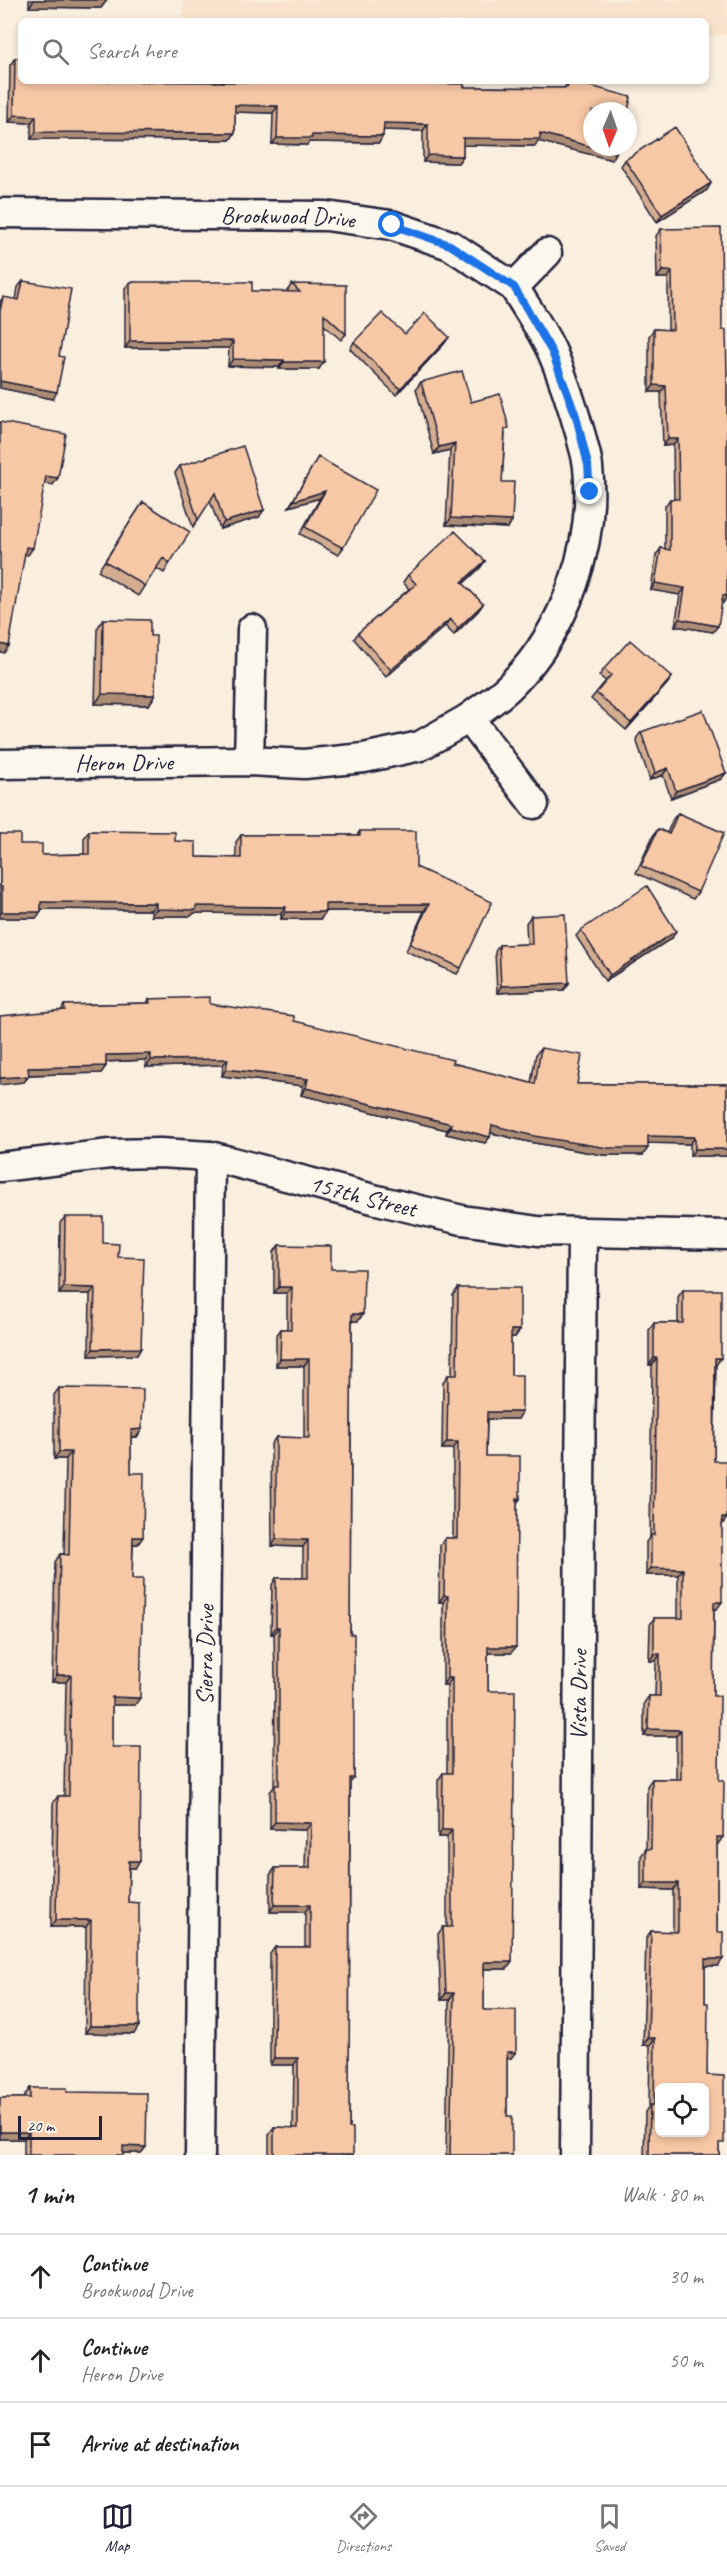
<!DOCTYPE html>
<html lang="en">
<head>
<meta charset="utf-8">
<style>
  body { margin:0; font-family:Caveat,sans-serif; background:#f6f6f6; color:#222 }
  .controls { position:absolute; right:18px; bottom:18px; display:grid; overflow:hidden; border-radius:9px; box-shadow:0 3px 9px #0003 }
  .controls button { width:54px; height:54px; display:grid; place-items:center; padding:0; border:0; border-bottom:2px solid #e0e0e0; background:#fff; color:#222; font:30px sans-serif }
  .compass { position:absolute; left:583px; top:102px; width:54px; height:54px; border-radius:50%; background:#fff; box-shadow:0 3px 9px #0003; rotate:182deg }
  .scale { position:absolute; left:18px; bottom:15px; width:84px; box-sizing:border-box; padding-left:6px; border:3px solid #22223b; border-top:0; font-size:16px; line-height:21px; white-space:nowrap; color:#22223b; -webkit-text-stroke:4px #fbf7ec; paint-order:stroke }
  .stop { position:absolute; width:18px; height:18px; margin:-14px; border:4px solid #1a73e8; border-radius:50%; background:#fff }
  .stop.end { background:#1a73e8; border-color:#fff; box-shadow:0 2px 6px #0008 }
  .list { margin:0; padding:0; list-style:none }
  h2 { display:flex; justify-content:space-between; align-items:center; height:78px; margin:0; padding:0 24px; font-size:26px }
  h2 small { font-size:20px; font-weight:400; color:#767676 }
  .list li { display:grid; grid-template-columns:39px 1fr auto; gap:18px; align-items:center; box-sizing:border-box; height:84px; padding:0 24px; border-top:2px solid #e0e0e0 }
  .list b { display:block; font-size:22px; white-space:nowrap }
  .list p { margin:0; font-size:20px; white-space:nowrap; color:#767676 }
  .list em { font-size:20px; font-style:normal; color:#767676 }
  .icon { flex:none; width:33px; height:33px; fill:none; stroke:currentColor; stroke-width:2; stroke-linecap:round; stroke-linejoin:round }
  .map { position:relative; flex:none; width:727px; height:2155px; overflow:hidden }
  .search { position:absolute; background:#fff; box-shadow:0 3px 9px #0003; left:18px; right:18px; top:18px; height:66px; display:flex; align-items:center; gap:15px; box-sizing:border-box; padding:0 21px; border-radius:9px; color:#767676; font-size:22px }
  .sheet { height:330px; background:#fff }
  nav { display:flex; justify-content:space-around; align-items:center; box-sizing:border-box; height:84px; border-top:2px solid #e0e0e0; background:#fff; font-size:16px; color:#767676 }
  nav a { display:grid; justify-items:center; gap:3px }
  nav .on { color:#22223b }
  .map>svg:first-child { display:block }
  .built { fill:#f9e3cd }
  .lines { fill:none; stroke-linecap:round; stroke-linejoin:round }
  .minor-casing { stroke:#22223b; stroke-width:33 }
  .minor { stroke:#fbf7ec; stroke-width:28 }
  .wall { fill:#d4ac8f; stroke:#22223b; stroke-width:1.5 }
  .shaded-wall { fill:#ad8c74; stroke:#22223b; stroke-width:1.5 }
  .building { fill:#f7c8a6; stroke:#22223b; stroke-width:1.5; fill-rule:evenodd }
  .route { stroke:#1a73e8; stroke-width:8 }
  .labels { text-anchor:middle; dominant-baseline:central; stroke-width:5; stroke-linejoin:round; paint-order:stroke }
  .street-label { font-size:24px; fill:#22223b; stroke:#fbf7ec }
</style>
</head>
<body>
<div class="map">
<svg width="727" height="2155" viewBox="0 0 727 2155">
  <rect width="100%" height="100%" fill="#faeede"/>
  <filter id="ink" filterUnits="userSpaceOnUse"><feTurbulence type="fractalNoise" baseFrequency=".0167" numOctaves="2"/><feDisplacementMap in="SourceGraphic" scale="12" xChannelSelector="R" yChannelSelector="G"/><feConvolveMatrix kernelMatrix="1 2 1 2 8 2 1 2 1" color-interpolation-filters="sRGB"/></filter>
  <g filter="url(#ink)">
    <!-- built -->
    <path class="built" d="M184 0H727V35H706V21H183Z"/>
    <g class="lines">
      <!-- minor casing -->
      <g class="minor-casing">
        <g id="minor">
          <path id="s1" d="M0 213 326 216 391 225 450 245 514 287 547 253"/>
          <path d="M514 287C527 309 543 331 553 354 564 380 573 408 581 436 583 446 587 456 588 467 596 543 566 630 512 684 500 697 483 707 469 718L534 804"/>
          <path d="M249 761 252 629"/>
          <path id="s2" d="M0 764 249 761 304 764 364 758 420 746 469 718"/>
          <path id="s3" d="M0 1167 110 1154 160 1153 210 1156 377 1200 462 1220 538 1231 727 1235"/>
          <path id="s4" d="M200 2155 210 1156"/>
          <path id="s5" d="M575 2155 582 1234"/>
        </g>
      </g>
      <!-- minor -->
      <use href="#minor" class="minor"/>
    </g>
    <!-- wall -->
    <path class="wall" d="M29 0H107L101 8 29 7Z
      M15 58 21 81 241 82V81H384V82L464 87 564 88 569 81 616 153 612 160 538 141 535 146 463 145V156L458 163 423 162V131L384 130 379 143 309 142 307 145 272 144 273 113 235 112V133L230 140 31 139V123L9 122 10 65Z
      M625 160 711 183 707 190 657 222 621 166Z
      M661 229 722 330 727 376V596L723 603 722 602 713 632 675 626 680 595 651 590 656 555 661 548 665 549V506L670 499H674L673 445 663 446 661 392H649V336L654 329 668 330V278H657L656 236Z
      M23 281 59 356 53 399 0 388V302L3 297 16 300 18 287Z
      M130 282 252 291 288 292 287 291 292 284 346 334 341 340 324 325 319 369H279V367L228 366 229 348H125V288Z
      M405 334 449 337 444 344 396 395 350 349 354 342Z
      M421 382 471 402 505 434 502 482 508 528 446 525 450 450 434 454 416 389Z
      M318 457 343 548 338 555 300 534 320 498 289 507Z
      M180 466 259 517 220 529 210 501 193 527 175 473Z
      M143 502 170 563 164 573 156 568 138 596 98 571Z
      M485 561 480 568 463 584 483 604 478 611 454 635 445 626 386 677 354 639 358 633 409 589 403 582 408 575Z
      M103 619 150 636 155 695 149 705 95 704 97 629Z
      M604 669 672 677 667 684 626 730 591 699 606 681 599 676Z
      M641 732 726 773 721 779 671 798 663 775 650 780 636 739Z
      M678 813 698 892 693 899 636 873 653 836 658 829 667 833 673 819Z
      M89 831 175 841 196 857 236 858V842L241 835H357L360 831 416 867 461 968 457 974 406 951 424 911H325L321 919H281V914L194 913 191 916H151V910L41 909V912L36 918H0V834L42 855 84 854V838Z
      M531 916 569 983 564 990 497 993 495 952 499 945 527 944 526 923Z
      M581 930 672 938 605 981 576 936Z
      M149 999 210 1004 294 1021 452 1063 531 1083 536 1054 541 1048 577 1084H727V1156H690V1144L648 1143 643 1155H603L529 1142 491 1133 490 1137 485 1143 446 1134 447 1130 301 1095 303 1086 222 1076 223 1065 146 1067V1060L106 1062V1066L101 1073 29 1075 24 1082 61 1011 64 1005 147 1003Z
      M65 1217 103 1243 118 1257 141 1348 137 1355 89 1356 90 1294H59L60 1223Z
      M279 1245 331 1269 363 1314 358 1321H352L351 1418 350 1634 354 1778 350 1783 349 2128 353 2155H269V2134L274 2127 293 2128 294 2065H270V1954L275 1947H305V1912H270V1875L275 1868H305L306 1830 270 1829V1792L274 1787 275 1677 274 1634H271L272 1585 276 1578H303V1547L272 1546 271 1444 276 1437 304 1438V1366H276V1336L281 1329H287V1293H274V1252Z
      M458 1288 520 1330 515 1337H511V1375L522 1412 518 1419H487L486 1456 520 1499 517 1503 511 1653H488V1691L512 1962 507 1969H484V2010L511 2058H507V2116L512 2155H446L449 2000H441L438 1934 443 1927H447V1837H438V1780L443 1773H447V1685H443V1602H439L440 1545 445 1538H453V1449H442L443 1382 448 1375H452L453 1295Z
      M683 1290 716 1365 714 1461 722 1525 717 1609H714L713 1696 718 1844H717V1932L718 1966H705V2003L707 2075 719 2149V2155H644L645 2112 649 2106 650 2045H643L646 1938 651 1931 673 1932V1890L641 1889V1856L646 1849 647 1786 652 1779H676V1736H644V1703L649 1696H655L656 1661H649L650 1625 654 1618H678V1575H646V1542L650 1537 652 1365H649V1330L654 1323H678V1297Z
      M59 1388 142 1429 137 1437H131V1473L138 1544H133L132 1579 135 1705H112V1747L140 1861 135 1868H129L128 1902 134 2034 85 2033 86 1927H51L53 1803 58 1796H64L66 1682H52L55 1562 60 1554H64L66 1459H54V1395Z
      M30 2088 67 2092 146 2147 141 2153H123V2155H24V2139H0V2098H25V2095Z"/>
    <!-- shaded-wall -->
    <path class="shaded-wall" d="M34 0H107L101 8 29 7Z
      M235 105 278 106 273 113 230 112Z
      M14 115 36 116 31 123 9 122Z
      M384 123 428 124 423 131 379 130Z
      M36 132 235 133 230 140 31 139Z
      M540 133 616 153 612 160 538 141 535 146 458 145 463 138Z
      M312 135 383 136 379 143 309 142 307 145 272 144 277 138Z
      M428 155 463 156 458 163 423 162Z
      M711 183 707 190 657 222 662 215Z
      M662 271H672L668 278H657Z
      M449 337 444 344 396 395 400 389Z
      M130 341H233L229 348H125Z
      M233 359 284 360 279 367 228 366Z
      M284 362H324L319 369H279Z
      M0 381 57 392 53 399 0 388Z
      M654 385 666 386 661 392H649Z
      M668 439H678L673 445 663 446Z
      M455 443 450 450 434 454 439 447Z
      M46 476 58 478 53 485 42 483Z
      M325 491 320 498 289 507 293 501Z
      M264 510 259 517 220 529 224 522Z
      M451 518 512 521 508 528 446 525Z
      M26 547 33 548 28 555 22 554Z
      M485 561 480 568 457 589 462 582Z
      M655 583 685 588 680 595 651 590Z
      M723 595 727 596 723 603 718 602Z
      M483 604 478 611 454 635 458 628Z
      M450 619 445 626 386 677 391 670Z
      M680 619 718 626 713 632 675 626Z
      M0 644 9 646 4 653 0 652Z
      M672 677 667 684 626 730 631 723Z
      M102 694 155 695 149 705 95 704Z
      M668 768 663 775 650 780 655 773Z
      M726 773 721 779 671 798 676 791Z
      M41 902 156 903 151 910 37 909Z
      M325 904H429L424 911H321Z
      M196 906 286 907 281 914 194 913 191 916H151L156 909Z
      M2 912H41L36 918H0V914Z
      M285 912H325L321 919H281Z
      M676 931 672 938 605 981 610 975Z
      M569 983 564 990 497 993 501 986Z
      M151 1054 146 1060 101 1062 106 1055Z
      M228 1059 223 1065 146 1067 151 1060Z
      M106 1066 101 1073 23 1075 28 1068Z
      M226 1069 308 1079 303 1086 222 1076Z
      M29 1076 24 1082 0 1085V1078Z
      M306 1088 452 1124 447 1130 301 1095Z
      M492 1125 648 1148 643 1155H603L529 1142 488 1132Z
      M451 1127 490 1137 485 1143 446 1134Z
      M648 1136 695 1137 690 1144 643 1143Z
      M695 1149H727V1156H690Z
      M64 1287 95 1288 90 1294H59Z
      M279 1287H292L287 1293H274Z
      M352 1314H363L358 1321H348Z
      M511 1330H520L515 1337H506Z
      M141 1348 137 1355 89 1356 93 1349Z
      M654 1358H657L652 1365H649Z
      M715 1358H721L716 1365H711Z
      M280 1359H309L304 1366H276Z
      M487 1412H522L518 1419H482Z
      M142 1429 137 1437H126L131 1430Z
      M447 1442H458L453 1449H442Z
      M59 1452H71L66 1459H54Z
      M722 1518H727L722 1525Z
      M133 1537H143L138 1544H128Z
      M276 1539 308 1540 303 1547 272 1546Z
      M651 1568 683 1569 678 1575H646Z
      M444 1595 448 1596 443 1602H439Z
      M714 1602H722L717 1609H709Z
      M276 1627H279L274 1634H271Z
      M488 1647H516L511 1653H484Z
      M654 1654H660L656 1661H649Z
      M57 1675H71L66 1682H52Z
      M447 1678H452L447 1685H443Z
      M112 1697 140 1698 135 1705H107Z
      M648 1729 681 1730 676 1736H644Z
      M275 1822 311 1823 306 1830 270 1829Z
      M442 1830H452L447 1837H438Z
      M717 1837H723L718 1844H712Z
      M129 1861H140L135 1868H124Z
      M646 1883H678L673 1890 641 1889Z
      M274 1905H310L305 1912H270Z
      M56 1920H91L86 1927H51Z
      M705 1959H723L718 1966H700Z
      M484 1962H512L507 1969H480Z
      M446 1993H454L449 2000H441Z
      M90 2026H139L134 2034 85 2033Z
      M648 2038H655L650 2045H643Z
      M507 2052H516L511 2058 502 2059Z
      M274 2058H298L294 2065H270Z
      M0 2132H29L24 2139H0Z
      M123 2146 146 2147 141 2153H118Z"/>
    <!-- building -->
    <path class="building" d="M15 58H21V81L246 82V81H384V82L464 84V87L567 88 569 81H572L631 97 628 111H592V147L540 133V139L463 138V156L428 155V124L384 123 383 136 312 135V138H277L278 106 235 105V133L36 132V116L14 115Z
      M675 127 711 183 662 215 625 160Z
      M592 147H618L616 153Z
      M721 228 722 330H726L727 376V596L723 595 718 626 680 619 685 588 655 583 661 548 670 550V499H679L678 439H668L666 386 654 385V329L673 330 672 271H662L661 229Z
      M23 281 71 289 59 356 64 357 57 392 0 381V311L3 297 19 300Z
      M130 282H252V291L300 292 292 284 346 285V334L324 314V362H284V360L233 359V341H130Z
      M382 313 405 334 425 313 449 337 400 389 354 342Z
      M462 371 471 402 500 394 509 428 505 429 502 482H514L512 521 451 518 455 443 439 447 421 382Z
      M0 422 66 434 58 478 46 476 33 548 26 547 9 646 0 644Z
      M243 446 264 510 224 522 215 493 198 520 180 466Z
      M318 457 376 490 343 548 305 527 325 491 293 501Z
      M143 502 190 532 170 563 163 558 145 586 105 561Z
      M455 531 485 561 462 582 483 604 458 628 450 619 391 670 358 633 416 584 408 575Z
      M103 619 150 620V636H156L155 695 102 694Z
      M630 640 672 677 631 723 596 693 611 675 604 669Z
      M703 710 726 773 676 791 668 768 655 773 641 732Z
      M678 813 724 833 698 892 641 866 658 829 669 834Z
      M89 831 175 832V841L196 842V857L241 858V835H360V831H416V867L492 902 461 968 410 944 429 904H325V912H285L286 907 196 906V910L156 909V903L41 902V912H2V887H0V834H20V844H42V855L89 854Z
      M647 886 676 931 610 975 581 930Z
      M565 914 569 983 501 986 499 945 532 944 531 916Z
      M210 997V1004L294 1016V1021L453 1060 452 1063 535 1084 541 1048 582 1055 577 1084H727V1149H695V1137L648 1136V1148H608L534 1136 492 1125 490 1137 451 1127 452 1124 306 1088 308 1079 226 1069 228 1059 151 1060V1054L106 1055V1066L28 1068 29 1076 0 1078V1016L65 1010 64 1005 150 1003 149 999Z
      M65 1217H103V1243L119 1244 118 1257 144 1258 141 1348 93 1349 95 1288 64 1287Z
      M279 1245 331 1246V1269H364L363 1314H352L351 1418 350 1634H354V1778H350L349 2128H353V2155H274V2127L298 2128V2058H274L275 1947H310V1905H274L275 1868H310L311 1823 275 1822V1785H279V1627H276V1578H308V1540L276 1539V1437L309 1438V1359H280L281 1329H291L292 1287H279Z
      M458 1288H520V1330H511V1375H522V1412H487L486 1456H520V1499L517 1498 516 1647H488V1691H515L512 1962H484V2010H516V2052H507V2116H512V2155H450L454 1993H446L443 1927H452V1830H442L443 1773H452V1678H447L448 1596 444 1595 445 1538H457L458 1442H447L448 1375H457Z
      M683 1290H721V1358H715L714 1461H727V1518H722V1602H714L713 1696H720L719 1780H724L723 1837H717V1932H723V1959H705V2003H708L707 2075 724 2076V2143H719V2155H649L650 2105H654L655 2038H648L651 1931 678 1932V1883H646V1849H651L652 1779H681V1730L648 1729 649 1696H660V1654H654V1618H683V1569L651 1568V1535H654L657 1358H654V1323H683ZM660 2088H705V2133H660Z
      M59 1388 143 1389 142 1429 131 1430V1473H144L143 1537H133L132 1579H143L140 1698 112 1697V1747H141L140 1861H129L128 1902 139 1903V2026H90L91 1920H56L58 1796H69L71 1675H57L60 1554 69 1555 71 1452H59Z
      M30 2088H67V2092L147 2093 146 2147 123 2146V2155H29V2132H0V2098H30Z"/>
  </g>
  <g class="lines" filter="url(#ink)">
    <!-- route -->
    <path class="route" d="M392 225 450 245 514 287 552 352 576 416 588 465 590 492"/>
  </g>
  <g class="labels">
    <!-- street labels -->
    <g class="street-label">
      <text stroke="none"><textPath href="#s1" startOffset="288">Brookwood Drive</textPath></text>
      <text stroke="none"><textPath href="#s2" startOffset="124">Heron Drive</textPath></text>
      <text stroke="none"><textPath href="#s3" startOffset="369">157th Street</textPath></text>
      <text stroke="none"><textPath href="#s4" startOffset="500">Sierra Drive</textPath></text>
      <text stroke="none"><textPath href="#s5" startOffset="460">Vista Drive</textPath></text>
    </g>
  </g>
</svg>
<div class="controls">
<button><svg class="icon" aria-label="locate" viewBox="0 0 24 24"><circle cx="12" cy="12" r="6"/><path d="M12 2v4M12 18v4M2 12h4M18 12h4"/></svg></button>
</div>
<svg class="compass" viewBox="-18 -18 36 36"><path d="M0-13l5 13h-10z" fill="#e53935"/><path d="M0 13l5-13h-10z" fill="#767676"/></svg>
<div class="scale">20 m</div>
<div class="stop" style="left:392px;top:225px"></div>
<div class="stop end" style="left:590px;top:492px"></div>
<div class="search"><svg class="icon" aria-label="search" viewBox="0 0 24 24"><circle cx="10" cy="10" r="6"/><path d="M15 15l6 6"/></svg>Search here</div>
</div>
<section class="sheet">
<h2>1 min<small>Walk · 80 m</small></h2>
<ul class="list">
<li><svg class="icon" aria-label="ahead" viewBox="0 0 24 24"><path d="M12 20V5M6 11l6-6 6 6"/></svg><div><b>Continue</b><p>Brookwood Drive</p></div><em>30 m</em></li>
<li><svg class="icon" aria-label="ahead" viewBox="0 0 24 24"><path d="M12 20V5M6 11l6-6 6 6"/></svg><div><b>Continue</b><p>Heron Drive</p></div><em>50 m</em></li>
<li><svg class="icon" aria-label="arrive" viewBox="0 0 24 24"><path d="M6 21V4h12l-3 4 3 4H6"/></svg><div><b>Arrive at destination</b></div></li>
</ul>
</section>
<nav>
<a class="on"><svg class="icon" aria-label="map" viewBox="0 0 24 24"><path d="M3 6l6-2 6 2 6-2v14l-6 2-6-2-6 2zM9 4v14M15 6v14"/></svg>Map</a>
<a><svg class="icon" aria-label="directions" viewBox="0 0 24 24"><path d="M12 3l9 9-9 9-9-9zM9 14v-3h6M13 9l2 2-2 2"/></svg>Directions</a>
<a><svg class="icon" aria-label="saved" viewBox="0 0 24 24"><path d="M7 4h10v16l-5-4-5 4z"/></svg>Saved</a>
</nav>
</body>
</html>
